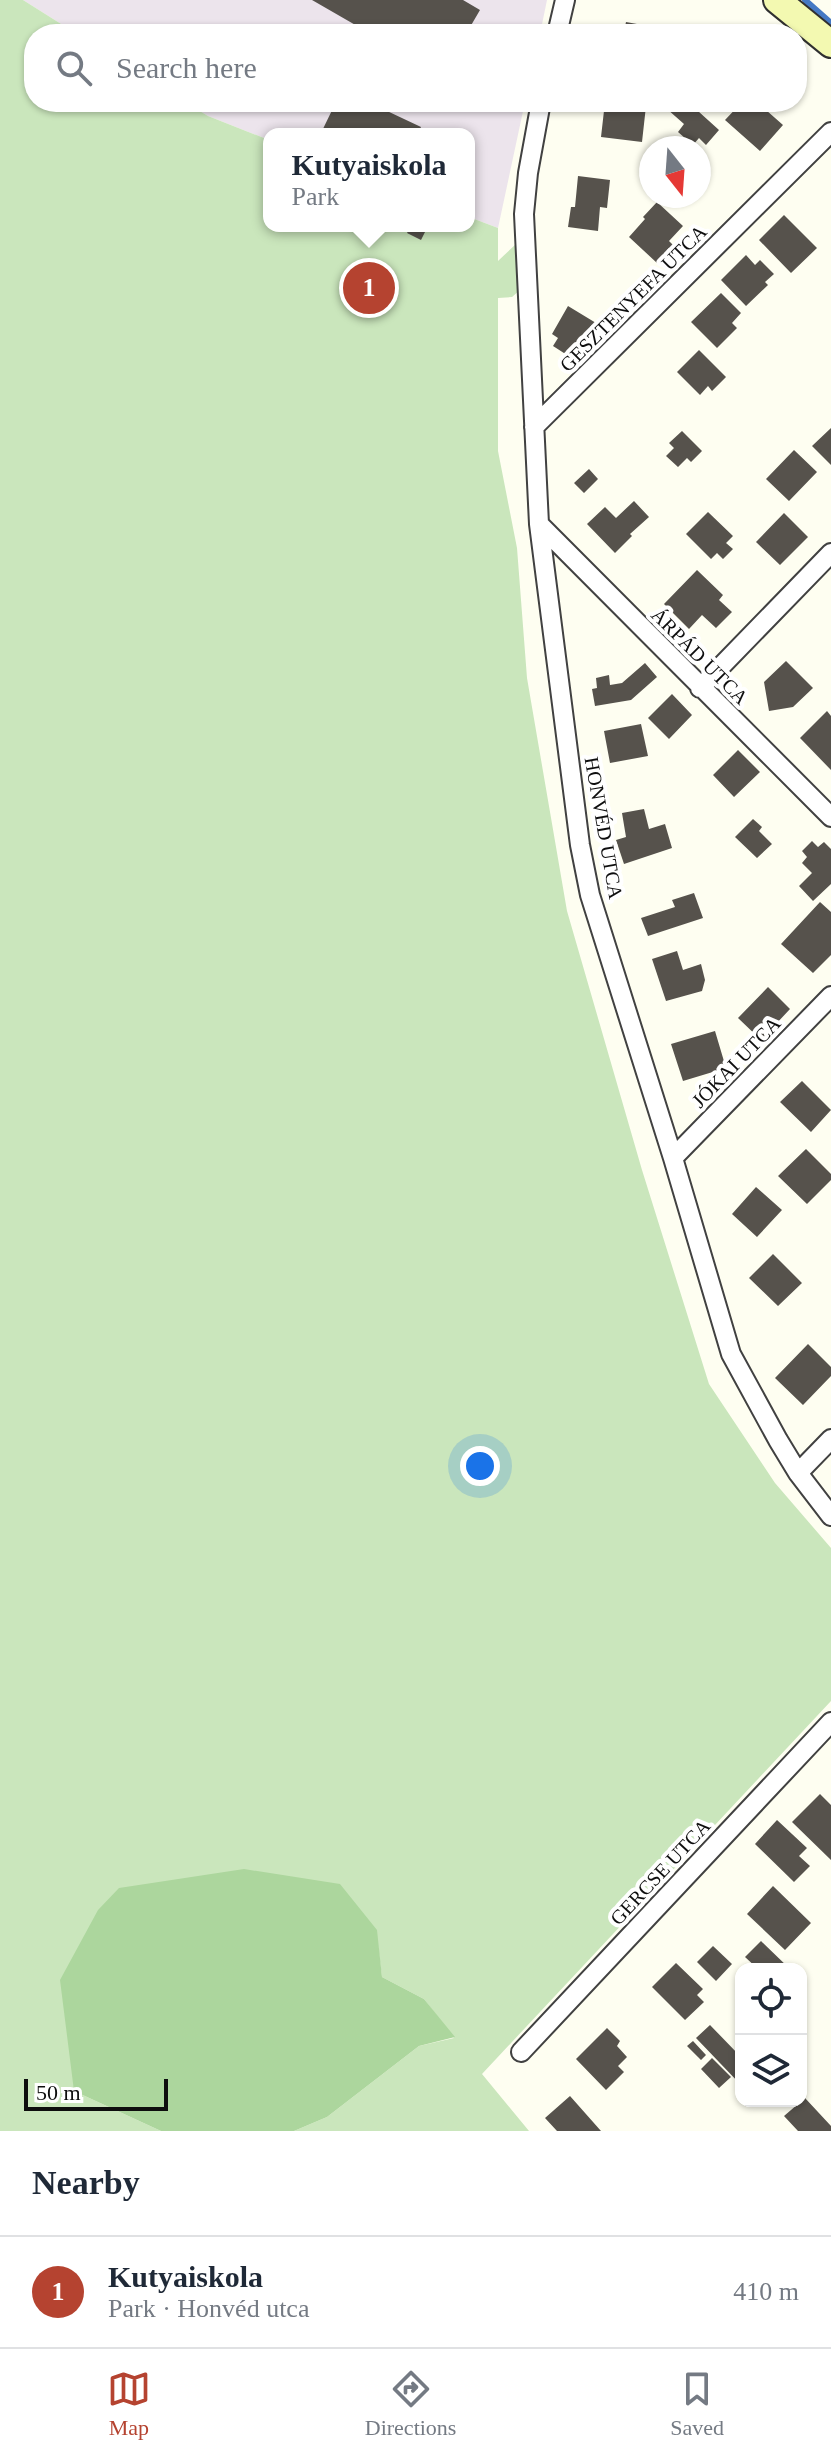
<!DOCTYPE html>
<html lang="en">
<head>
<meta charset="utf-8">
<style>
  body { margin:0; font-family:Georgia,serif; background:#f6f6f7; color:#1f2937 }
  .controls { position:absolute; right:24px; bottom:24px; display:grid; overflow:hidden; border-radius:16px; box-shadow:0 2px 6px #0004 }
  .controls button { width:72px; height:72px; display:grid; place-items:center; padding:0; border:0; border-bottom:2px solid #e0e1e3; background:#fff; color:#1f2937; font:40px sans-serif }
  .compass { position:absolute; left:639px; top:136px; width:72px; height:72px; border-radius:50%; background:#fff; box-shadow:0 2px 6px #0004; rotate:163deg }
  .scale { position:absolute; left:24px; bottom:20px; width:144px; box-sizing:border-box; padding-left:8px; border:4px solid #0e0e0e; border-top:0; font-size:22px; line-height:28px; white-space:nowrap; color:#0e0e0e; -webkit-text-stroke:6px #fff; paint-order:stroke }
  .you { position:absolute; left:480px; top:1466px; width:28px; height:28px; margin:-20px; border:6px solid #fff; border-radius:50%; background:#1a73e8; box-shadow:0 0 0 12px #1a73e833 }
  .badge { display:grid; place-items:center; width:52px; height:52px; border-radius:50%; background:#b54330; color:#fff; font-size:26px; font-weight:700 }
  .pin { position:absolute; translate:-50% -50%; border:4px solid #fff; box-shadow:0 2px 8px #0006 }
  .popup { position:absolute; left:263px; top:128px; width:212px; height:104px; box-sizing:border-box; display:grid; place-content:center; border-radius:16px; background:#fff; filter:drop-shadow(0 2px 6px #0005); font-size:26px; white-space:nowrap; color:#747a83 }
  .popup b { font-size:30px; color:#1f2937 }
  .popup::after { content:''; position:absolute; left:50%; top:100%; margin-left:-16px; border:16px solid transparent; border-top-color:#fff }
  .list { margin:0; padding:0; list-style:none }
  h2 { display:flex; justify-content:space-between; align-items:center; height:104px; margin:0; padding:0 32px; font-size:34px }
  h2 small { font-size:26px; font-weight:400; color:#747a83 }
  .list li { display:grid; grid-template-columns:52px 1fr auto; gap:24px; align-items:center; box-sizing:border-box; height:112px; padding:0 32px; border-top:2px solid #e0e1e3 }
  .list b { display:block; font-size:30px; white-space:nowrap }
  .list p { margin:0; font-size:26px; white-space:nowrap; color:#747a83 }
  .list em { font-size:26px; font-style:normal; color:#747a83 }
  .icon { flex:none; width:44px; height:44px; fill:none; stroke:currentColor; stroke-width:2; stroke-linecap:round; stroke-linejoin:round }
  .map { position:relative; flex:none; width:831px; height:2131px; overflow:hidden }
  .search { position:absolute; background:#fff; box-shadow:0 2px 6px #0004; left:24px; right:24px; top:24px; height:88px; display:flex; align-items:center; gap:20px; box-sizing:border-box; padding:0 28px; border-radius:32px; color:#747a83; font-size:30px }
  .sheet { height:216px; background:#fff }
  nav { display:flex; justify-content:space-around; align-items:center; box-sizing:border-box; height:112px; border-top:2px solid #e0e1e3; background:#fff; font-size:22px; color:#747a83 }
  nav a { display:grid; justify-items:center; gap:4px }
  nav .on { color:#b54330 }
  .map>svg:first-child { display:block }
  .industrial { fill:#ece4ec }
  .green { fill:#cae6bc }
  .forest { fill:#acd69d }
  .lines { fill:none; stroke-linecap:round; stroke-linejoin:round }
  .stream { stroke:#4579c4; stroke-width:6 }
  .building { fill:#56524c }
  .street-casing { stroke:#414141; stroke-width:22 }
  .secondary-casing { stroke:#303030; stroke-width:30 }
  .street { stroke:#fff; stroke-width:18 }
  .secondary { stroke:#f3f9b1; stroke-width:26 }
  .labels { text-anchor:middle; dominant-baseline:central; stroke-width:8; stroke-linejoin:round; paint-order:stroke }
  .street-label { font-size:20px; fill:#0e0e0e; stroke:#fff }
</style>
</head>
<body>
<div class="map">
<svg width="831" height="2131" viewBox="0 0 831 2131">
  <rect width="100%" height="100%" fill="#fefef1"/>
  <!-- industrial -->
  <path class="industrial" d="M23 0H547L540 34H77Z
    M185 102H525L498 228 469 217V134H269V140L208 116Z"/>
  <!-- green -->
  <path class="green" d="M0 0H23L77 34H34V102H185L208 116 269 140V226H469V217L498 228V261L517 243 519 245 516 260 520 290 512 297 498 298V451L517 548 527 678 567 911 642 1170 709 1384 775 1483 831 1548V1701L482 2074 529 2131H294L327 2117 419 2046 454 2038 424 1999 382 1977 376 1930 74 2091 161 2131H0Z"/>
  <!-- forest -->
  <path class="forest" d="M244 1869 340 1884 377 1930 382 1977 424 1999 455 2037 419 2046 327 2117 294 2131H161L74 2091 60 1980 98 1910 119 1888Z"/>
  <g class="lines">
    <!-- stream -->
    <path class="stream" d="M805 0 831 23"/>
  </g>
  <!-- building -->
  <path class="building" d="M312 0H463L480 10 466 34H371Z
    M626 22 659 28 657 34H609L610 28 624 31Z
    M336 102H368L421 127 418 134H324L321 133Z
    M605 102 646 106 642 142 601 137Z
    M674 102H688L719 130 706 145 699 138 693 145 678 132 684 124 667 109Z
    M742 102H757L783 125 760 151 725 120Z
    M578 176 610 180 607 208 600 207 598 231 568 227 571 207H575Z
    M657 202 683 226 669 241 673 245 657 263 629 237 645 219 643 217Z
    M784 215 817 248 791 273 759 240Z
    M411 226H428L421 240 407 233Z
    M746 255 755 265 760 260 774 274 765 282 768 285 746 306 721 280Z
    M721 293 741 313 732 323 737 328 717 348 691 322Z
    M568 306 596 323 579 352 572 348 567 355 553 346 558 338 552 334Z
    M699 350 726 377 712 391 708 386 700 395 677 372Z
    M831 428V465L812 446Z
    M682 431 702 451 691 462 687 458 678 467 666 456 674 448 669 443Z
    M794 450 817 472 789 501 766 479Z
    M589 469 598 479 584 493 574 483Z
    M634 501 649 517 630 534 632 536 615 553 587 524 605 507 616 518Z
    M708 512 733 536 726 543 733 549 723 559 717 553 711 559 686 534Z
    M784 513 808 537 780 565 756 542Z
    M697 570 723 595 719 600 732 612 716 628 702 615 689 629 664 604Z
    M786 661 813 688 793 707 769 711 764 682Z
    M645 663 657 677 631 700 595 706 592 689 597 688 596 678 609 675 610 685 622 683Z
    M672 694 692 715 669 739 648 718Z
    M827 711 831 716V770L800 738Z
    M641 724 648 756 610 763 604 731Z
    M738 750 760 772 734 797 713 775Z
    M644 809 649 829 665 824 672 848 624 864 616 840 626 837 622 813Z
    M753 819 762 827 759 831 772 844 757 858 735 837Z
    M812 841 818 847 824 842 831 849V884L813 901 799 886 812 873 802 863 807 857 802 851Z
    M694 893 703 918 648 936 641 918 675 907 672 900Z
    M820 902 831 912V955L813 973 781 944Z
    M677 951 683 970 701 964 705 980 702 991 666 1001 652 959Z
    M768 987 790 1009 761 1040 738 1018Z
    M715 1031 726 1068 683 1081 671 1044Z
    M802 1081 831 1110 811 1132 780 1102Z
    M806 1149 831 1174V1180L807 1204 778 1176Z
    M756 1187 782 1210 757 1237 732 1214Z
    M773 1254 802 1283 778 1306 749 1278Z
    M808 1344 831 1367V1376L803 1405 775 1378Z
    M820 1794 831 1805V1860L792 1822Z
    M777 1820 807 1848 799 1856 810 1866 794 1882 755 1844Z
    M773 1886 811 1923 785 1950 747 1914Z
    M761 1941 790 1969H758L745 1957Z
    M713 1946 732 1964 716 1981 697 1962Z
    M676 1963 703 1989 697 1995 704 2002 685 2020 652 1987Z
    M710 2025 741 2057V2085L696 2038Z
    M607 2028 620 2041 617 2046 627 2057 618 2066 624 2072 606 2090 576 2059Z
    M693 2041 706 2055 701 2060 687 2046Z
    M712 2058 731 2077 719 2088 701 2069Z
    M570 2096 601 2131H557L545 2118Z
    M805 2098 831 2126V2131H798L784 2116Z"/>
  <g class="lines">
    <!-- street casing -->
    <g class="street-casing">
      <path id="street" d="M557 34 565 0
        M541 102 528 173 524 214 539 524 580 845 590 895 673 1158 731 1354 778 1440 798 1473 831 1516
        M534 427 831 132
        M539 524 831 817
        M700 688 831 553
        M673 1158 831 996
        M798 1473 831 1439
        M521 2052 831 1722"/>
    </g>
    <!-- secondary casing -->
    <g class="secondary-casing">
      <path id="secondary" d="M777 0 831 44"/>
    </g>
    <!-- street -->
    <use href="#street" class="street"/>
    <!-- secondary -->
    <use href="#secondary" class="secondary"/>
  </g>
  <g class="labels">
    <!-- street labels -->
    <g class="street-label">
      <text transform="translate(633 298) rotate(-45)">GESZTENYEFA UTCA</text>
      <text transform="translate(700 656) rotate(45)">ÁRPÁD UTCA</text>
      <text transform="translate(604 828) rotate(80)">HONVÉD UTCA</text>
      <text transform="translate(736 1062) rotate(-46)">JÓKAI UTCA</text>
      <text transform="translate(660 1872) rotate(-47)">GERCSE UTCA</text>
    </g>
  </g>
</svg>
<div class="controls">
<button><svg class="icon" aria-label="locate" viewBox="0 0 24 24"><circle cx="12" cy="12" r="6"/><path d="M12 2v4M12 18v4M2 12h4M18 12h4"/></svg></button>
<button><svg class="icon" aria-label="layers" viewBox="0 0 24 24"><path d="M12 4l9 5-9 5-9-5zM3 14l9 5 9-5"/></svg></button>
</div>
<svg class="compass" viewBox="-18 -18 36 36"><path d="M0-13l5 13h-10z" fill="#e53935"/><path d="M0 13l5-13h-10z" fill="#747a83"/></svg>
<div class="scale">50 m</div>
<div class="you"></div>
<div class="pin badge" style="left:369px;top:288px">1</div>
<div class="popup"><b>Kutyaiskola</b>Park</div>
<div class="search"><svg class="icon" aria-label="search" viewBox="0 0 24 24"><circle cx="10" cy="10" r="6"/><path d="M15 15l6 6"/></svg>Search here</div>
</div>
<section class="sheet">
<h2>Nearby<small></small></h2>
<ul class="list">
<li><span class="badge">1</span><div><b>Kutyaiskola</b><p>Park · Honvéd utca</p></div><em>410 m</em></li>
</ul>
</section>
<nav>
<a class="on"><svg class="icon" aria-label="map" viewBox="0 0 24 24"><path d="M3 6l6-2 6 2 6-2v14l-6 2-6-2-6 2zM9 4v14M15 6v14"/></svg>Map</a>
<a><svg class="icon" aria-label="directions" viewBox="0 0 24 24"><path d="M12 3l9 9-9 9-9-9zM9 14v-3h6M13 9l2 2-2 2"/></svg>Directions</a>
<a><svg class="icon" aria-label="saved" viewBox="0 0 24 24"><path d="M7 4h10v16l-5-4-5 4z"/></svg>Saved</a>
</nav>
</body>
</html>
